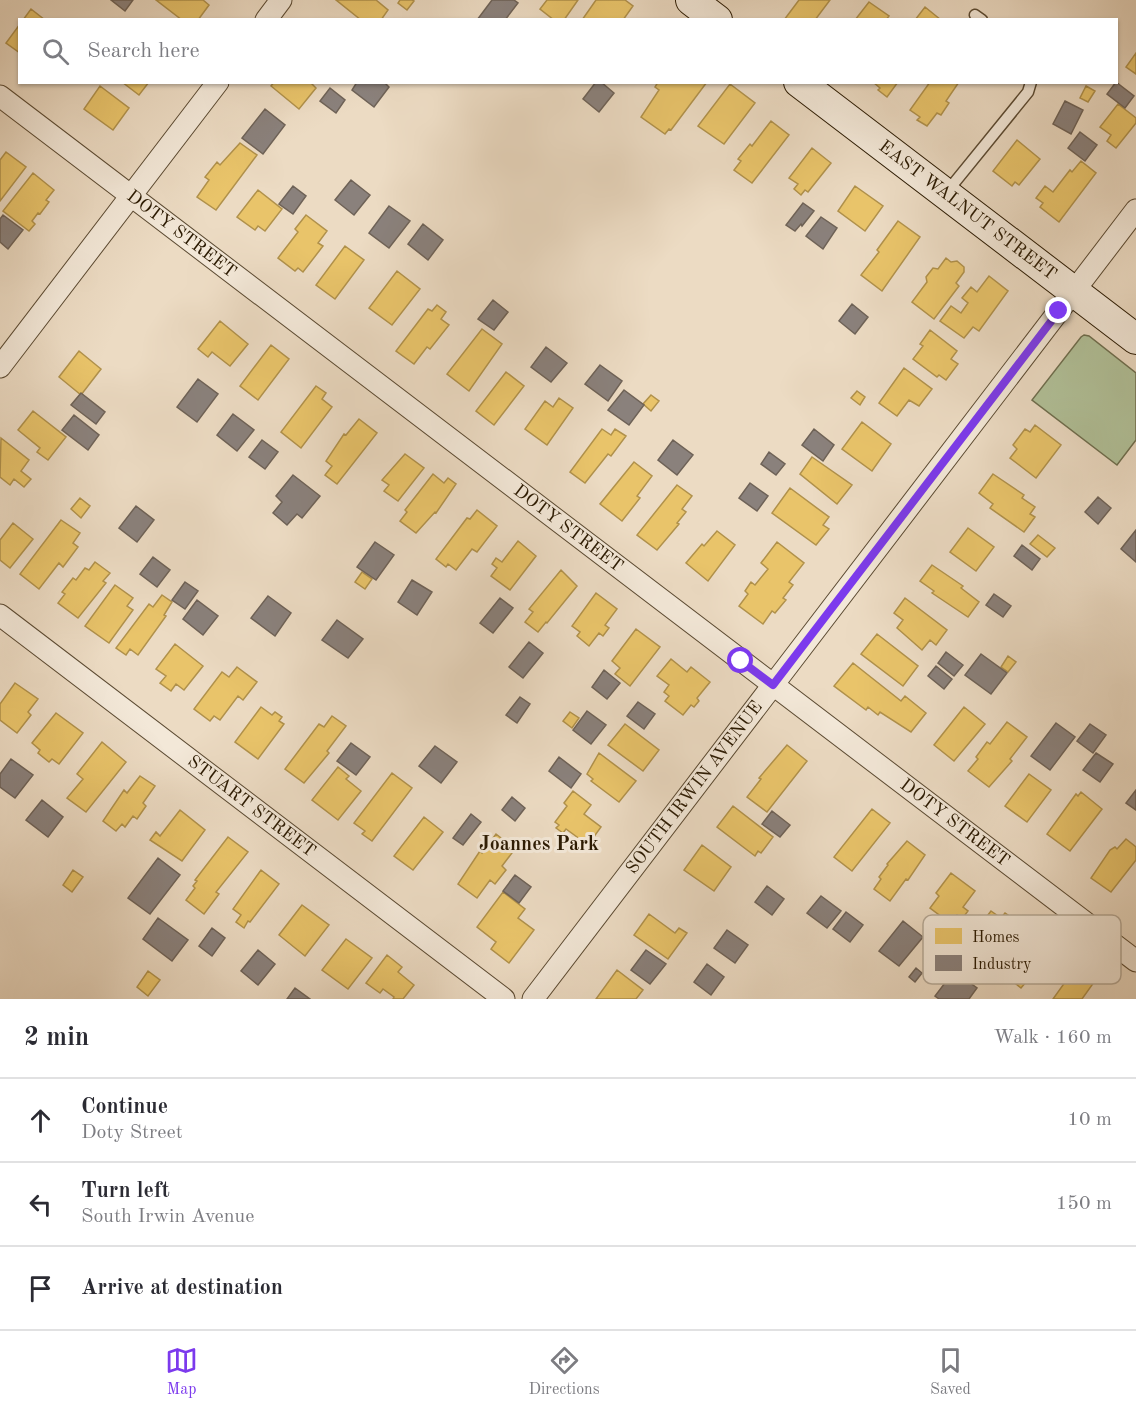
<!DOCTYPE html>
<html lang="en">
<head>
<meta charset="utf-8">
<style>
  body { margin:0; font-family:"Old Standard TT",serif; background:#f2f2f3; color:#2b2b33 }
  .stop { position:absolute; width:18px; height:18px; margin:-14px; border:4px solid #7c3aed; border-radius:50%; background:#fff }
  .stop.end { background:#7c3aed; border-color:#fff; box-shadow:0 2px 6px #0008 }
  .list { margin:0; padding:0; list-style:none }
  h2 { display:flex; justify-content:space-between; align-items:center; height:78px; margin:0; padding:0 24px; font-size:26px }
  h2 small { font-size:20px; font-weight:400; color:#7c7c81 }
  .list li { display:grid; grid-template-columns:39px 1fr auto; gap:18px; align-items:center; box-sizing:border-box; height:84px; padding:0 24px; border-top:2px solid #e1e1e2 }
  .list b { display:block; font-size:22px; white-space:nowrap }
  .list p { margin:0; font-size:20px; white-space:nowrap; color:#7c7c81 }
  .list em { font-size:20px; font-style:normal; color:#7c7c81 }
  .icon { flex:none; width:33px; height:33px; fill:none; stroke:currentColor; stroke-width:2; stroke-linecap:round; stroke-linejoin:round }
  .map { position:relative; flex:none; width:1136px; height:999px; overflow:hidden }
  .search { position:absolute; background:#fff; box-shadow:0 2px 4px #0004; left:18px; right:18px; top:18px; height:66px; display:flex; align-items:center; gap:15px; box-sizing:border-box; padding:0 21px; border-radius:0px; color:#7c7c81; font-size:22px }
  .sheet { height:330px; background:#fff }
  nav { display:flex; justify-content:space-around; align-items:center; box-sizing:border-box; height:84px; border-top:2px solid #e1e1e2; background:#fff; font-size:16px; color:#7c7c81 }
  nav a { display:grid; justify-items:center; gap:3px }
  nav .on { color:#7c3aed }
  .map>svg:first-child { display:block }
  .green { fill:#b1c199; stroke:#6e6e4e; stroke-width:1.5 }
  .homes { fill:#e9c46a; stroke:#b0914b; stroke-width:1.5 }
  .industry { fill:#8a817c; stroke:#6e6257; stroke-width:1.5 }
  .lines { fill:none; stroke-linecap:round; stroke-linejoin:round }
  .lane-casing { stroke:#5b4a32; stroke-width:13 }
  .street-casing { stroke:#5b4a32; stroke-width:23 }
  .secondary-casing { stroke:#2b1a02; stroke-width:32 }
  .lane { stroke:#f3e8d8; stroke-width:10 }
  .street { stroke:#f3e8d8; stroke-width:21 }
  .secondary { stroke:#f3e8d8; stroke-width:30 }
  .route { stroke:#7c3aed; stroke-width:8 }
  .labels { text-anchor:middle; dominant-baseline:central; stroke-width:6; stroke-linejoin:round; paint-order:stroke }
  .street-label { font-size:18px; fill:#2b1a02; stroke:#f3e8d8 }
  .neighbourhood-label { font-size:20px; font-weight:bold; fill:#2b1a02; stroke:#f3e8d8 }
  .key { fill:#f3e8d8; stroke:#b7aa98; stroke-width:1.5 }
  .key-label { font-size:16px; fill:#2b1a02 }
</style>
</head>
<body>
<div class="map">
<svg width="1136" height="999" viewBox="0 0 1136 999">
  <rect width="100%" height="100%" fill="#ecdbc3"/>
  <filter id="stains"><feTurbulence type="fractalNoise" baseFrequency=".00333" numOctaves="4"/><feColorMatrix values="0 0 0 0 .2 0 0 0 0 .09 0 0 0 0 .02 0 0 0 .5 -.17"/></filter>
  <radialGradient id="worn" r=".72"><stop offset=".6" stop-color="#630" stop-opacity="0"/><stop offset="1" stop-color="#630" stop-opacity=".3"/></radialGradient>
  <!-- green -->
  <path class="green" d="M1084 335 1089 336 1136 373V440L1117 465 1032 400 1081 337Z"/>
  <!-- homes -->
  <path class="homes" d="M156 0H203L209 5 198 20H182Z
    M336 0H376L388 10 381 20H361Z
    M400 0H412L414 1 407 10 398 3Z
    M547 0H578L564 20H554L540 9Z
    M596 0H625L633 6 623 20H582Z
    M799 0H830L815 20H784Z
    M869 2 889 16 886 20H855Z
    M925 7 941 20H915Z
    M31 9 45 20H23Z
    M20 24V53L6 43Z
    M1136 53V74L1126 67Z
    M122 82H149L139 95Z
    M274 82H310L316 88 299 109 271 86Z
    M658 82H707L671 130 669 129 665 134 641 117 659 90 655 87Z
    M873 82H898L887 97 878 90 880 88Z
    M930 82H959L946 101 949 103 941 115 937 113 927 126 917 120 920 117 910 110Z
    M730 84 755 103 724 144 698 126Z
    M100 86 129 108 113 130 84 109Z
    M1086 86 1095 91 1088 102 1080 98Z
    M1118 104 1136 118V123L1116 148 1107 141 1111 135 1100 127Z
    M771 121 789 135 752 183 734 170 741 161 738 159 750 144 752 146Z
    M1017 140 1040 159 1019 185 1015 182 1012 186 993 171Z
    M240 143 257 155 216 210 197 197 209 180 205 177 217 162 220 165Z
    M812 148 831 163 808 192 805 190 801 195 794 189 798 184 789 178Z
    M6 152 26 167 0 201V160Z
    M1081 161 1096 173 1059 222 1040 207 1043 203 1036 198 1045 186 1053 192 1070 170 1072 172Z
    M33 173 54 190 46 200 49 202 40 214 38 213 32 221 35 224 29 231 3 211Z
    M855 186 883 206 865 231 838 211Z
    M258 190 282 209 265 231 258 226 255 230 237 217Z
    M306 215 327 231 318 243 323 246 303 272 298 268 295 271 278 258 298 232 295 229Z
    M898 221 920 237 882 291 861 275 879 252 877 250Z
    M345 246 364 260 335 299 316 285Z
    M946 258 951 262 957 261 964 267V272L956 283 959 286 934 319 912 302 927 282 926 277 933 268 938 269Z
    M397 271 420 289 392 325 369 308Z
    M989 276 1008 291 979 331 973 327 964 338 940 321 951 306 961 313 968 303 962 298 971 287 977 292Z
    M437 305 446 312 441 319 449 325 430 349 427 347 414 364 396 351 428 309 432 311Z
    M220 321 248 344 230 366 212 352 208 357 198 349Z
    M482 329 502 344 469 391 447 374Z
    M930 330 957 351 951 359 958 364 946 380 939 375 937 377 913 359 923 346 920 344Z
    M271 345 289 359 258 400 240 386Z
    M79 351 101 369 81 395 59 377Z
    M904 368 932 389 919 406 909 400 897 416 879 403Z
    M506 372 524 386 494 425 476 411Z
    M316 386 326 393 322 399 332 407 301 448 281 432Z
    M857 391 865 397 860 405 851 398Z
    M651 395 659 401 651 411 643 404Z
    M559 398 573 408 547 445 525 429 545 401 553 407Z
    M33 411 66 437 48 460 37 452 40 448 18 430Z
    M359 419 377 433 337 484 325 475 332 466 326 461 344 434 346 435Z
    M862 422 891 444 872 471 842 449Z
    M1035 425 1061 445 1036 478 1010 458 1017 449 1013 445 1025 429 1030 432Z
    M602 429 611 435 615 429 626 436 611 456 608 454 585 483 570 472Z
    M1 438 29 460 21 471 31 479 24 487 14 479 10 485 0 477Z
    M405 454 424 468 398 501 384 491 389 485 382 480Z
    M812 457 852 485 837 504 800 474Z
    M634 462 652 476 637 496 640 498 622 521 600 504Z
    M433 474 444 483 448 478 456 484 436 513 435 512 416 533 400 521 407 512 405 510Z
    M993 474 1024 495 1022 498 1035 507 1030 514 1035 517 1024 532 990 508 993 504 979 493Z
    M677 485 692 496 682 509 686 512 677 523 679 524 657 550 637 535Z
    M790 488 829 517 823 525 829 529 816 545 772 513Z
    M80 498 90 506 81 518 71 509Z
    M477 510 497 526 477 552 472 549 456 570 448 564 446 567 436 559 467 518 470 519Z
    M61 520 80 533 73 543 78 547 63 567 59 563 39 589 20 574Z
    M13 523 33 539 10 568 0 560V540Z
    M968 528 994 547 976 571 950 552Z
    M717 531 735 545 708 581 686 563 702 544 704 546Z
    M1038 535 1055 548 1047 557 1030 544Z
    M518 541 536 556 510 590 491 576 497 568 492 564 496 558 502 562Z
    M777 542 804 563 789 582 793 585 783 598 786 600 775 613 772 611 763 624 739 606 748 594 745 591 751 582 755 585 768 569 761 563Z
    M95 562 110 573 103 581 106 583 78 618 58 603 65 594 62 592 73 578 76 580 85 568 89 570Z
    M932 565 963 586 961 588 979 602 968 617 932 593 934 591 920 581Z
    M561 570 577 586 547 623 546 622 538 632 525 622 533 612 529 609Z
    M362 572 372 579 365 589 355 582Z
    M115 585 133 598 127 606 133 610 109 643 85 626Z
    M596 593 617 609 605 625 609 628 603 636 599 633 589 646 577 636 580 632 572 626Z
    M162 595 172 602 164 615 166 616 138 655 130 649 126 655 116 648 149 604 153 607Z
    M905 598 947 630 936 645 930 640 922 650 897 628 903 620 894 613Z
    M636 629 660 647 630 686 615 674 620 668 612 661Z
    M877 634 918 666 903 686 861 654Z
    M175 644 203 666 184 690 176 684 171 691 160 683 166 676 156 669Z
    M1008 656 1016 662 1008 672 1001 667Z
    M671 659 687 672 691 667 710 682 697 698 699 701 694 707 691 705 683 715 665 701 669 696 664 692 669 685 657 676Z
    M853 663 901 701 905 696 926 713 911 732 880 712 878 715 868 707 866 710 834 686Z
    M237 667 257 682 243 700 238 696 220 720 214 716 210 721 194 709 222 672 229 677Z
    M15 683 38 699 28 712 31 715 17 733 0 720V704Z
    M261 707 272 715 275 712 282 717 279 721 284 724 258 759 235 742Z
    M964 707 985 724 954 761 934 745Z
    M570 712 579 718 572 728 563 721Z
    M56 713 83 733 59 764 52 759 49 762 38 753 40 750 32 743Z
    M332 716 346 726 327 751 329 753 304 783 285 769 319 724 324 727Z
    M1007 722 1027 737 1010 759 1012 761 989 787 968 771 978 759 976 757 987 742 990 744Z
    M625 724 659 750 643 771 608 745Z
    M102 742 126 762 86 812 67 798 83 779 77 774Z
    M787 745 807 761 767 812 747 797 761 779 759 778Z
    M599 753 636 781 619 802 591 781 593 779 587 774Z
    M338 767 349 776 346 779 361 791 338 820 312 800Z
    M392 773 412 788 372 841 362 834 365 831 354 823Z
    M1029 774 1051 790 1027 822 1005 806Z
    M140 776 155 786 143 803 146 806 137 819 133 816 125 827 122 824 116 831 103 821 124 790 127 793Z
    M573 791 591 805 584 814 601 827 588 845 566 829 563 833 556 828 559 825 555 822 567 806 564 803Z
    M1081 792 1102 809 1070 851 1047 834 1076 794 1078 796Z
    M733 806 773 837 761 853 758 851 755 856 717 827Z
    M872 809 890 823 852 871 834 857Z
    M180 810 205 830 182 861 150 840 156 832 160 836Z
    M424 817 443 832 413 870 394 856Z
    M496 834 515 849 502 866 506 870 495 884 490 880 477 898 458 884 480 851 482 853Z
    M228 837 248 852 216 892 219 894 204 914 186 900 195 888 193 886 197 881 195 880Z
    M1126 839 1136 847V860L1111 892 1091 878 1110 850 1115 847 1117 849Z
    M907 841 925 855 908 880 906 879 890 901 874 889 881 879 879 877 888 865 887 864Z
    M702 845 731 867 714 891 684 870Z
    M73 870 83 877 72 892 63 885Z
    M261 870 279 884 250 922 248 921 244 928 236 922 241 915 233 909Z
    M951 873 975 891 963 907 968 911 962 919 957 915 950 923 930 908 939 896 936 893Z
    M503 892 525 909 518 918 534 930 509 963 491 949 496 942 477 927Z
    M302 905 329 925 305 956 279 935Z
    M991 911 1001 918 1005 913 1015 920 979 969 964 958 968 952 963 948 975 932 973 930 979 922 981 924Z
    M649 914 675 933 679 928 687 933 668 959 634 935Z
    M1035 927 1055 942 1048 951 1051 953 1021 988 1001 972Z
    M346 939 372 958 348 989 322 970Z
    M387 955 402 967 398 972 414 985 403 999H393L394 997 383 989 380 993 366 983Z
    M1078 964 1097 978 1082 999H1053Z
    M617 970 643 990 636 999H596Z
    M148 971 160 980 148 996 137 987Z"/>
  <!-- industry -->
  <path class="industry" d="M111 0H133L125 11Z
    M492 0H514L518 3 505 20H477Z
    M357 82H384L389 87 374 107 352 90Z
    M596 82H601L614 93 599 112 583 99Z
    M1116 82 1134 96 1125 108 1107 94Z
    M330 88 345 100 336 113 320 101Z
    M1065 101 1083 110 1071 134 1053 124Z
    M265 109 285 125 263 154 242 138Z
    M1080 132 1097 145 1085 161 1068 148Z
    M351 180 370 195 354 215 335 200Z
    M293 186 306 196 293 214 279 204Z
    M803 203 814 211 802 226 801 224 795 231 786 225Z
    M389 206 410 221 389 248 369 233Z
    M3 215 23 230 8 249 0 242V219Z
    M821 217 837 228 823 249 806 236Z
    M423 224 443 240 428 260 408 244Z
    M493 300 508 312 494 330 478 319Z
    M852 304 868 317 855 334 839 321Z
    M546 347 567 363 551 382 531 367Z
    M600 365 622 381 608 401 585 384Z
    M198 379 218 394 197 422 177 407Z
    M624 390 644 405 629 425 608 410Z
    M81 393 105 412 96 424 71 405Z
    M233 414 254 430 237 451 217 435Z
    M74 415 99 435 88 450 62 430Z
    M814 429 834 445 823 461 802 445Z
    M262 440 278 452 265 469 249 457Z
    M673 440 693 455 677 475 658 460Z
    M769 452 785 464 776 475 761 464Z
    M293 475 320 496 302 518 297 514 287 525 273 513 282 502 276 496Z
    M750 483 768 496 757 511 739 498Z
    M1098 497 1111 508 1098 524 1085 512Z
    M136 506 154 520 137 542 119 528Z
    M1136 530V562L1121 549Z
    M375 542 394 555 376 580 357 567Z
    M1022 545 1040 559 1032 570 1014 556Z
    M153 557 170 570 157 587 140 574Z
    M412 580 432 592 417 615 398 602Z
    M185 582 198 591 185 609 172 600Z
    M994 594 1011 606 1003 617 986 605Z
    M268 596 291 613 275 636 251 618Z
    M500 598 513 608 493 633 480 623Z
    M197 600 218 616 203 635 183 619Z
    M337 620 363 639 348 658 322 640Z
    M529 642 543 653 523 678 509 667Z
    M946 652 963 665 954 676 938 663Z
    M981 654 1007 673 991 694 965 675Z
    M936 666 952 679 944 689 928 676Z
    M604 670 620 683 607 699 592 687Z
    M520 697 530 704 517 723 506 715Z
    M638 702 655 714 644 729 627 716Z
    M587 711 606 725 591 744 573 730Z
    M1056 723 1075 737 1050 770 1031 756Z
    M1090 724 1106 735 1093 753 1077 741Z
    M351 743 370 757 356 775 337 761Z
    M435 746 457 762 441 783 419 766Z
    M1096 753 1113 764 1100 782 1083 770Z
    M559 757 581 774 571 788 549 771Z
    M11 759 33 775 15 798 0 787V774Z
    M1136 790V810L1126 803Z
    M512 797 525 808 515 821 502 810Z
    M42 800 63 817 48 837 26 820Z
    M772 811 790 825 780 837 762 824Z
    M471 814 481 822 463 845 453 838Z
    M158 858 180 875 150 914 128 898Z
    M515 875 531 887 519 903 503 891Z
    M767 886 784 899 772 915 755 902Z
    M821 896 841 911 827 928 807 913Z
    M846 912 863 925 850 942 833 929Z
    M158 918 188 940 172 961 143 939Z
    M903 921 923 937 899 966 879 951Z
    M212 928 225 938 212 956 199 946Z
    M727 930 748 945 735 963 714 948Z
    M258 950 275 964 258 985 241 971Z
    M646 950 666 964 650 984 631 970Z
    M707 964 724 977 711 995 694 982Z
    M916 968 922 973 915 982 909 977Z
    M954 971 977 988 969 999H939L935 996Z
    M295 988 310 999H287Z"/>
  <g class="lines">
    <!-- lane casing -->
    <g class="lane-casing">
      <path id="lane" d="M975 15 982 20
        M946 193 1028 92 1031 82"/>
    </g>
    <!-- street casing -->
    <g class="street-casing">
      <g id="street">
        <path d="M266 20 281 0"/>
        <path id="s1" d="M0 96 1136 961"/>
        <path d="M0 367 218 82"/>
        <path id="s2" d="M0 615 504 999"/>
        <path id="s3" d="M533 999 1136 210"/>
      </g>
    </g>
    <!-- secondary casing -->
    <g class="secondary-casing">
      <g id="secondary">
        <path d="M691 0 717 20"/>
        <path id="s4" d="M799 82 1136 339"/>
      </g>
    </g>
    <!-- lane -->
    <use href="#lane" class="lane"/>
    <!-- street -->
    <use href="#street" class="street"/>
    <!-- secondary -->
    <use href="#secondary" class="secondary"/>
  </g>
  <g class="lines">
    <!-- route -->
    <path class="route" d="M741 661 773 685 1059 311"/>
  </g>
  <g class="labels">
    <!-- street labels -->
    <g class="street-label">
      <text stroke="none"><textPath href="#s4" startOffset="212">EAST WALNUT STREET</textPath></text>
      <text stroke="none"><textPath href="#s1" startOffset="228">DOTY STREET</textPath></text>
      <text stroke="none"><textPath href="#s1" startOffset="714">DOTY STREET</textPath></text>
      <text stroke="none"><textPath href="#s3" startOffset="266">SOUTH IRWIN AVENUE</textPath></text>
      <text stroke="none"><textPath href="#s2" startOffset="316">STUART STREET</textPath></text>
      <text stroke="none"><textPath href="#s1" startOffset="1200">DOTY STREET</textPath></text>
    </g>
    <!-- neighbourhood labels -->
    <g class="neighbourhood-label">
      <text x="539" y="845">Joannes Park</text>
    </g>
  </g>
  <!-- legend -->
  <rect x="923" y="915" width="198" height="69" rx="9" class="key"/>
  <rect x="935" y="928" width="27" height="16" fill="#e9c46a"/>
  <rect x="935" y="955" width="27" height="16" fill="#8a817c"/>
  <g class="key-label">
    <text x="972" y="942">Homes</text>
    <text x="972" y="969">Industry</text>
  </g>
  <rect width="100%" height="100%" filter="url(#stains)"/>
  <rect width="100%" height="100%" fill="url(#worn)"/>
</svg>
<div class="stop" style="left:741px;top:661px"></div>
<div class="stop end" style="left:1059px;top:311px"></div>
<div class="search"><svg class="icon" aria-label="search" viewBox="0 0 24 24"><circle cx="10" cy="10" r="6"/><path d="M15 15l6 6"/></svg>Search here</div>
</div>
<section class="sheet">
<h2>2 min<small>Walk · 160 m</small></h2>
<ul class="list">
<li><svg class="icon" aria-label="ahead" viewBox="0 0 24 24"><path d="M12 20V5M6 11l6-6 6 6"/></svg><div><b>Continue</b><p>Doty Street</p></div><em>10 m</em></li>
<li><svg class="icon" aria-label="left" viewBox="0 0 24 24"><path d="M17 20v-9H6M10 6l-5 5 5 5"/></svg><div><b>Turn left</b><p>South Irwin Avenue</p></div><em>150 m</em></li>
<li><svg class="icon" aria-label="arrive" viewBox="0 0 24 24"><path d="M6 21V4h12l-3 4 3 4H6"/></svg><div><b>Arrive at destination</b></div></li>
</ul>
</section>
<nav>
<a class="on"><svg class="icon" aria-label="map" viewBox="0 0 24 24"><path d="M3 6l6-2 6 2 6-2v14l-6 2-6-2-6 2zM9 4v14M15 6v14"/></svg>Map</a>
<a><svg class="icon" aria-label="directions" viewBox="0 0 24 24"><path d="M12 3l9 9-9 9-9-9zM9 14v-3h6M13 9l2 2-2 2"/></svg>Directions</a>
<a><svg class="icon" aria-label="saved" viewBox="0 0 24 24"><path d="M7 4h10v16l-5-4-5 4z"/></svg>Saved</a>
</nav>
</body>
</html>
